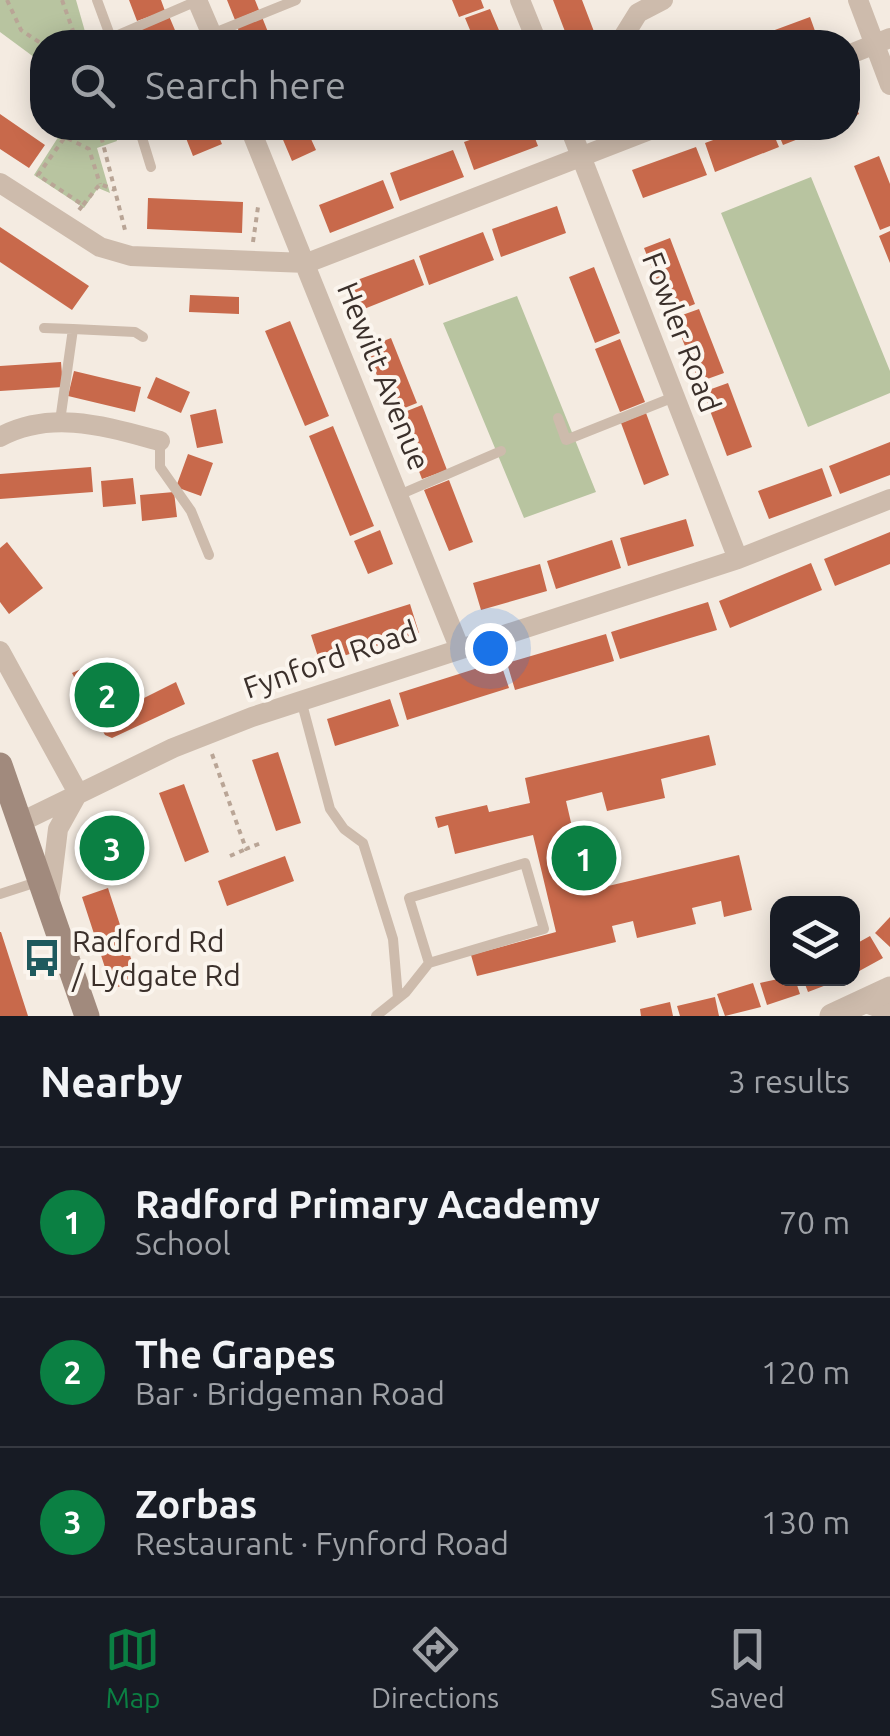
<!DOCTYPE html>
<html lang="en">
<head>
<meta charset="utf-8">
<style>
  body { margin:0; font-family:Ubuntu,sans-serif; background:#242831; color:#f1f3f6 }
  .controls { position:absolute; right:30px; bottom:30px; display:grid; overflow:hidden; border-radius:20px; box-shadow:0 5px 25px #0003 }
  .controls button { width:90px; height:90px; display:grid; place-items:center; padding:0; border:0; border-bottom:2px solid #363941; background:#171b24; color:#f1f3f6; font:50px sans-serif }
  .you { position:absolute; left:490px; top:648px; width:35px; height:35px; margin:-25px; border:8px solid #fff; border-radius:50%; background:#1a73e8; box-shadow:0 0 0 15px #1a73e833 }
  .badge { display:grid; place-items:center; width:65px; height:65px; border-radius:50%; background:#0b8043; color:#fff; font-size:32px; font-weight:700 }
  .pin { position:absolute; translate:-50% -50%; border:5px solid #fff; box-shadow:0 2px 10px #0006 }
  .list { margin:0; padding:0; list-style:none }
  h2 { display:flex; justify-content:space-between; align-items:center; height:130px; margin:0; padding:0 40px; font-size:42px }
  h2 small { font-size:32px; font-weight:400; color:#9ea1a6 }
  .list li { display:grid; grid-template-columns:65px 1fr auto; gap:30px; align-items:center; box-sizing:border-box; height:150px; padding:0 40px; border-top:2px solid #363941 }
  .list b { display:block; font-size:38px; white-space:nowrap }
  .list p { margin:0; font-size:32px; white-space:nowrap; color:#9ea1a6 }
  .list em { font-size:32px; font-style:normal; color:#9ea1a6 }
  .icon { flex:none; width:55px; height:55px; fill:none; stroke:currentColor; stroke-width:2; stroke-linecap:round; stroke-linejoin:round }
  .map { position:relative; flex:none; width:890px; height:1016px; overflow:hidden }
  .search { position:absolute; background:#171b24; box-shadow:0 5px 25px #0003; left:30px; right:30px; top:30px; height:110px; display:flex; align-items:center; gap:25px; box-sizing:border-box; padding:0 35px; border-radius:40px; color:#9ea1a6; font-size:38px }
  .sheet { height:580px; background:#171b24 }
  nav { display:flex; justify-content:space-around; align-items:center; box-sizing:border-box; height:140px; border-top:2px solid #363941; background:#171b24; font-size:28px; color:#9ea1a6 }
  nav a { display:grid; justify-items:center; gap:5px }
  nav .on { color:#0b8043 }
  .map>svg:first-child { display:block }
  .green { fill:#b8c4a0 }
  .building { fill:#c8694b }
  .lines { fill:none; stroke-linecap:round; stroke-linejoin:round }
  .path { stroke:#b9a596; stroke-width:4; stroke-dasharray:5 5; stroke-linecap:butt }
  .service { stroke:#cdbbac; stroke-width:10 }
  .minor { stroke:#cdbbac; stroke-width:20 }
  .tertiary { stroke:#cdbbac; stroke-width:25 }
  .secondary { stroke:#a18a7d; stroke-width:25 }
  .labels { text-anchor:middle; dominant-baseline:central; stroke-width:8; stroke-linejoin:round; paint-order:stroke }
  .street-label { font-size:30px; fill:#3b302b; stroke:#fbf5ee }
  .poi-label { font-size:30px; fill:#3b302b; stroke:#fbf5ee; text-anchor:start }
</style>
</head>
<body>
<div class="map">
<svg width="890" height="1016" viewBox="0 0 890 1016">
  <rect width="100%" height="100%" fill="#f4ebe1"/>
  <!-- green -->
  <path class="green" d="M0 0H76L88 42H42V63L0 32Z
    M64 128H113L117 141 97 148 110 193 98 188 84 208 34 175Z
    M811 177 890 371V393L808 427 721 213Z
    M517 296 596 492 524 518 443 323Z"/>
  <!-- building -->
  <path class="building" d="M129 0H161L165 11 137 21Z
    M227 0H255L259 10 235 20Z
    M452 0H481L484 8 459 17Z
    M553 0H582L598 42H569Z
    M490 9 504 42H475L465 18Z
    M169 16 180 42H146L140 28Z
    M262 17 272 42H244L237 27Z
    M810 17 819 42H741L761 35Z
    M852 97 859 114 848 119V98Z
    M0 114 45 145 29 168 0 149Z
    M182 128H215L222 144 193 156Z
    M278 128H306L316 150 292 161Z
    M504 128H531L538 146 474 170 464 142Z
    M746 128H771L779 147 715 172 705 143Z
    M776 128H826L783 145Z
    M696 147 707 175 643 198 632 170Z
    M453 150 464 177 400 201 390 173Z
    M879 156 890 184V226L880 230 854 166Z
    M383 180 394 208 330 233 319 205Z
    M148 198 243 202 242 233 147 229Z
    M557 206 566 233 501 257 492 229Z
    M0 227 89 286 72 310 0 262Z
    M890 231V263L879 236Z
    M483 232 494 260 429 285 419 256Z
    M670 238 695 304 670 314 644 248Z
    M414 259 424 285 359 311 349 283Z
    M594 267 620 333 595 343 569 277Z
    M190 295 239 297V314L189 312Z
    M699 309 724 373 699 382 674 318Z
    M290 321 329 416 305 426 265 331Z
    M391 338 417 403 392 413 366 348Z
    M620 339 645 402 620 412 595 349Z
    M61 362 63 387 0 391V366Z
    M74 371 141 387 135 412 68 396Z
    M156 377 190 392 181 413 147 398Z
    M728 383 752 447 727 456 703 392Z
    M422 405 447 470 422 479 397 415Z
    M216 409 223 443 197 448 190 415Z
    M646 413 669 475 644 485 621 423Z
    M333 426 374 526 350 536 309 436Z
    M890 442V475L840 494 829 466Z
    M188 454 213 463 201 496 176 487Z
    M91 467 93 492 0 499V474Z
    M822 468 832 496 769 519 758 491Z
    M133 478 136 504 103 507 101 481Z
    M449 480 473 542 449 551 424 490Z
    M174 492 177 517 142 521 140 495Z
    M686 519 694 546 628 566 620 538Z
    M380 530 393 564 368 574 354 541Z
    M890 532V564L835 586 824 559Z
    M612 540 621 568 556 589 547 561Z
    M7 542 43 588 9 614 0 602V548Z
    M811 563 822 590 730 628 719 601Z
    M540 564 547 591 481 610 473 583Z
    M708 602 717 630 620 659 611 632Z
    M410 604 419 633 320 663 311 635Z
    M606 634 614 661 515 690 507 663Z
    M104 659 111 672 120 668 124 677 134 679 129 688 136 702 176 682 185 704 112 738 105 735 72 673Z
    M500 661 509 688 407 720 399 693Z
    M390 699 399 726 335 746 327 719Z
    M709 735 716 765 661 779 665 798 607 811 602 792 566 801 587 891 739 855 752 910 724 917 721 901 692 908 696 924 637 938 633 921 612 926 616 942 477 976 471 955 556 932 533 835 455 854 448 825 438 828 435 817 487 805 489 812 530 803 525 778Z
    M278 752 301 823 276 831 252 760Z
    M184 784 209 852 185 862 159 793Z
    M111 817 141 839 136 845 143 850 114 883 79 857 102 821 106 824Z
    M285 856 294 881 227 906 218 881Z
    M108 888 138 980 112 989 82 897Z
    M890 917V947L875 933Z
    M0 932H1L28 1016H0Z
    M870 936 883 958 852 975V946Z
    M778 979H795L800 994 767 1005 760 983Z
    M803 979H842L808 992Z
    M753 983 761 1007 725 1016 717 994Z
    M715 997 719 1016H680L677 1006Z
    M670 1002 673 1016H641L640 1009Z"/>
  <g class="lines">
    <!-- path -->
    <path class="path" d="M7 0 21 30 42 44
      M62 0 77 42
      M99 128 126 234
      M83 205 100 184 115 190
      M79 210 83 205 38 175 65 137 89 149 100 184
      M253 242 258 207
      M212 754 246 849 261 843
      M230 856 246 849"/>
    <!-- service -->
    <path class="service" d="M97 0 111 38
      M212 34 296 0
      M112 42 111 38 197 1
      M139 128 151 167
      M44 328 73 329 60 421
      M73 329 135 332 143 337
      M558 418 566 440 674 397
      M160 442V467L191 511 209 555
      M399 495 501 451
      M301 700 330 809 344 829 363 843 393 939 398 998
      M0 894 37 882
      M376 1016 406 992 429 963 544 929 525 863 409 898 429 963"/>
    <!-- minor -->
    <path class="minor" d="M197 0 215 42
      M520 0 537 42
      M858 0 890 85
      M620 42 638 13 663 0
      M848 55 890 38
      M250 128 459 647
      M570 128 738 559
      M0 183 100 247 131 256 307 263 655 128
      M0 437C52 409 107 427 160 441
      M0 651 78 793 58 829 49 903
      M21 822 173 748 252 717 738 559 890 499
      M866 1003 890 1012"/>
    <!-- tertiary -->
    <path class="tertiary" d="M832 1016 890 989"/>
    <!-- secondary -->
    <path class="secondary" d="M0 765 87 1016"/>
  </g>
  <!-- icons -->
  <defs>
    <g id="bus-bare" transform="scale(3)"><path d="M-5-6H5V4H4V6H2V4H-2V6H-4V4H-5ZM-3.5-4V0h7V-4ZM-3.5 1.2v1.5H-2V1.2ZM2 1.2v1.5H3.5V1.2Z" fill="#1f5a5e" stroke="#fbf5ee" stroke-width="2.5" paint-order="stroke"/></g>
  </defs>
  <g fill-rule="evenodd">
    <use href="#bus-bare" x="42" y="958"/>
  </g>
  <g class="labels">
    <!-- street labels -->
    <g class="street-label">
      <text transform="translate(682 332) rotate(69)">Fowler Road</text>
      <text transform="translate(384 376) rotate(68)">Hewitt Avenue</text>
      <text transform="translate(330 659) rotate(-19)">Fynford Road</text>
    </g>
    <!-- poi labels -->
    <g class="poi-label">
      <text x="72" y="941">Radford Rd<tspan x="72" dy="34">/ Lydgate Rd</tspan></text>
    </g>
  </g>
</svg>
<div class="controls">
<button><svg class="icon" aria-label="layers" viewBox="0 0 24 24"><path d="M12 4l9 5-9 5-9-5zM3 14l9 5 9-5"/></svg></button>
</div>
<div class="you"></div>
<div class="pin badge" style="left:584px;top:858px">1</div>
<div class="pin badge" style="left:107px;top:695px">2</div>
<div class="pin badge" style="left:112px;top:848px">3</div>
<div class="search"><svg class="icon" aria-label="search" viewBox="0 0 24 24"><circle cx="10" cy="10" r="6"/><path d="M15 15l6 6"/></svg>Search here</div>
</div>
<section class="sheet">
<h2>Nearby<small>3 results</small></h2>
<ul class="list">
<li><span class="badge">1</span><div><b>Radford Primary Academy</b><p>School</p></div><em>70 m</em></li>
<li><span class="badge">2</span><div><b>The Grapes</b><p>Bar · Bridgeman Road</p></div><em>120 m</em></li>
<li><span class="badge">3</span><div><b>Zorbas</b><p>Restaurant · Fynford Road</p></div><em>130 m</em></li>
</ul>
</section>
<nav>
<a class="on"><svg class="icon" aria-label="map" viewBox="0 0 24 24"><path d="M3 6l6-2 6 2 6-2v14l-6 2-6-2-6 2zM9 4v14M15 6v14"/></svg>Map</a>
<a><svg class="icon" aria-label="directions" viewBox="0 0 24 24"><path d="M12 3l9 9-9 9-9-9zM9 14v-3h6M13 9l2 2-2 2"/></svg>Directions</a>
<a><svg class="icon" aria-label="saved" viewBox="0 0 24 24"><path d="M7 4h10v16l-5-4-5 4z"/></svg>Saved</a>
</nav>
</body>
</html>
